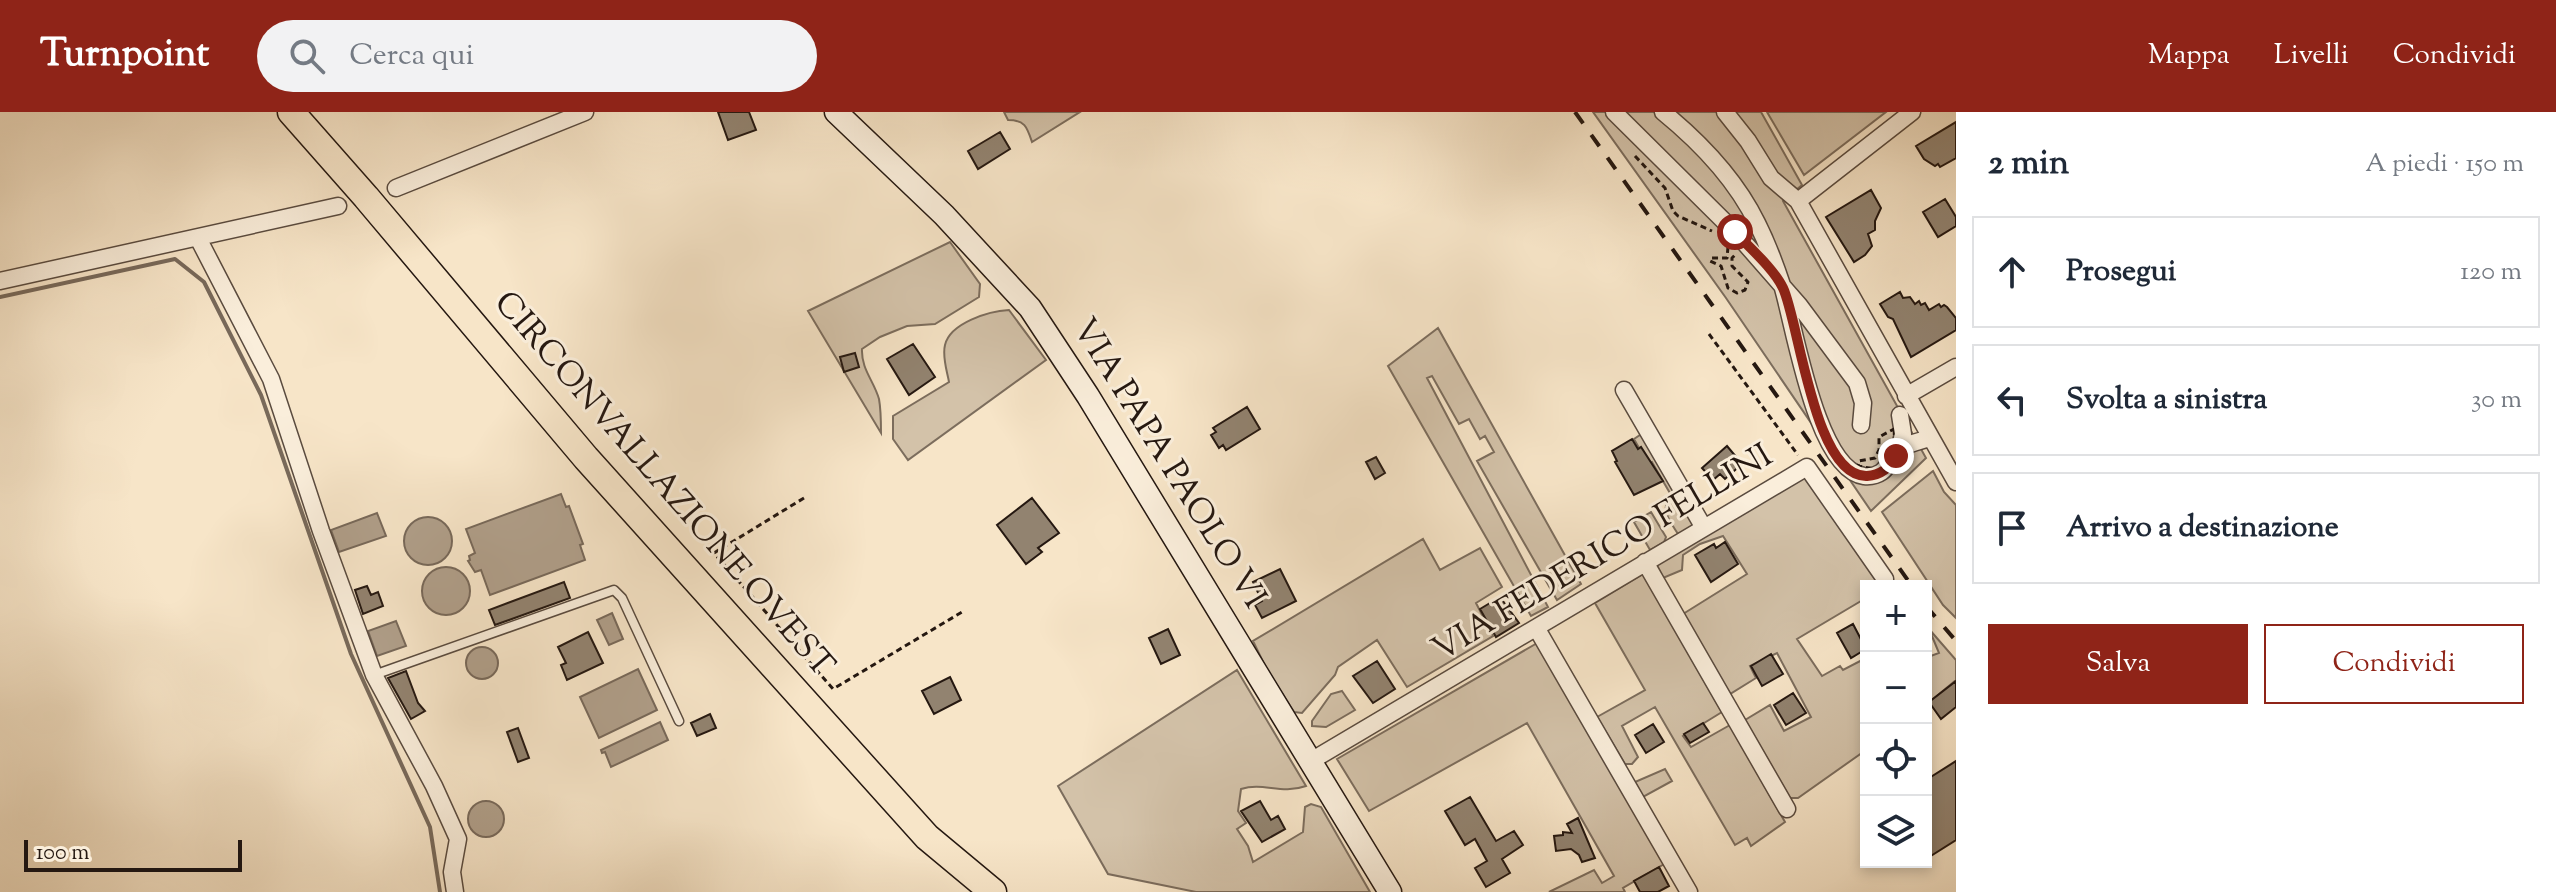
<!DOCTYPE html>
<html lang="it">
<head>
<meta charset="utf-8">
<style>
  body { margin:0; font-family:"Sorts Mill Goudy",serif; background:#f2f2f3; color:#1f2937 }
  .controls { position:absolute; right:24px; bottom:24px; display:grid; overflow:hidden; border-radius:0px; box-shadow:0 4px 12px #0003 }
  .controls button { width:72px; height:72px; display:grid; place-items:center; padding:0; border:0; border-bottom:2px solid #e0e1e3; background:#fff; color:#1f2937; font:40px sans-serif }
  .scale { position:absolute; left:24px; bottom:20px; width:218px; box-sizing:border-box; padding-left:8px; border:4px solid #251811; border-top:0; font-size:22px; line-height:28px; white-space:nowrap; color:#251811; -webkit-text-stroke:6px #faeedb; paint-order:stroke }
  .stop { position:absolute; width:24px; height:24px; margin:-18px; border:6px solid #8f2418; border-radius:50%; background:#fff }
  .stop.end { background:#8f2418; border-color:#fff; box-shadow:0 2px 8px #0008 }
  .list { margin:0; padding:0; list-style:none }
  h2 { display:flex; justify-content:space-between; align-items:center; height:104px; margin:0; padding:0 32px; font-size:34px }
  h2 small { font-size:26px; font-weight:400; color:#747a83 }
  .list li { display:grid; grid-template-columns:52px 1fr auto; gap:24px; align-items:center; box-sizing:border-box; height:112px; margin:0 16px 16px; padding:0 16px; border:2px solid #e0e1e3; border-radius:0px }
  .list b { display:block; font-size:30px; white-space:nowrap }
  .list em { font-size:26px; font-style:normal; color:#747a83 }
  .actions { display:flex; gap:16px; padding:24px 32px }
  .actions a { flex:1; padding:18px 0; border:2px solid #8f2418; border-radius:0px; text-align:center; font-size:28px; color:#8f2418 }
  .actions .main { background:#8f2418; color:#fff }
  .icon { flex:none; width:44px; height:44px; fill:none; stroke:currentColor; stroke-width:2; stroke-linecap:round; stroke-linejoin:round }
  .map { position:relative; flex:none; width:1956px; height:780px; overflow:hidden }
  header { display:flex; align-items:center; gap:48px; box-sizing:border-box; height:112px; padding:0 40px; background:#8f2418; color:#fff }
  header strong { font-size:38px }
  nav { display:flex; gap:44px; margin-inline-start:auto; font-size:28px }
  .search { width:560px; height:72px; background:#f2f2f3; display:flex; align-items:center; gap:20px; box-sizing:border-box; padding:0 28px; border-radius:44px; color:#747a83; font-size:30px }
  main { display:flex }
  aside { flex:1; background:#fff }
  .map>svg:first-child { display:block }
  .green { fill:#d3c2a9; stroke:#7c6d5d; stroke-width:2 }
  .water { fill:#b09f8a; stroke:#78695a; stroke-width:2 }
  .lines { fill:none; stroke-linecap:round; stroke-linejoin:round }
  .stream { stroke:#78695a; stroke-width:4 }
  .building { fill:#928370; stroke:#251811; stroke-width:2 }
  .lane-casing { stroke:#5a4b3f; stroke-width:11 }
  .street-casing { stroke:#5a4b3f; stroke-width:19 }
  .secondary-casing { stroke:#251811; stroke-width:25 }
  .primary-casing { stroke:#251811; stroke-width:29 }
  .path { stroke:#251811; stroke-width:3; stroke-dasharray:6 4; stroke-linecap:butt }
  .lane { stroke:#faeedb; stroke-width:8 }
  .street { stroke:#faeedb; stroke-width:16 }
  .secondary { stroke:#faeedb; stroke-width:22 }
  .primary { stroke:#f7e5c8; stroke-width:26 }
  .rail { stroke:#251811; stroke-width:4; stroke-dasharray:14 14; stroke-linecap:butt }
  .route { stroke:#8f2418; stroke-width:10 }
  .labels { text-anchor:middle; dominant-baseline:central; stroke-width:6; stroke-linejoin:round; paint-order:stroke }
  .street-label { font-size:34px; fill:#251811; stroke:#faeedb }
</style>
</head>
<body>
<header>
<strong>Turnpoint</strong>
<div class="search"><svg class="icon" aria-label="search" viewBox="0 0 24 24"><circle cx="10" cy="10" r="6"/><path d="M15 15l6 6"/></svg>Cerca qui</div>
<nav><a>Mappa</a><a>Livelli</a><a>Condividi</a></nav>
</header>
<main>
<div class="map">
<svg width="1956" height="780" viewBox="0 0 1956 780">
  <rect width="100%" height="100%" fill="#f7e5c8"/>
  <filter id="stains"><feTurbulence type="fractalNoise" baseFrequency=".0025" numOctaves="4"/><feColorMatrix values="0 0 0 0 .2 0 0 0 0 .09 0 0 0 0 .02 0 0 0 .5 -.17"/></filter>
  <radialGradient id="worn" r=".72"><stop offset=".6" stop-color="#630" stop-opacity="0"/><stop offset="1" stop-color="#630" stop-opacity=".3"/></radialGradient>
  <!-- green -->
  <path class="green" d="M1004 0H1080L1032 30C1027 15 1025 8 1008 8Z
    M1593 0H1761L1802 73 1783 89 1926 346 1871 399 1726 186Z
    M1767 0H1886L1804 63Z
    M950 130 980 172 979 185 935 212 907 214 880 225 862 237C861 257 874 269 879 287 881 298 881 310 881 321L808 199Z
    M1009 198 1046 248 908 348 893 327V304L949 270C947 259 942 245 945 233 950 211 989 199 1009 198Z
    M1438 216 1581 472 1557 488 1477 349 1494 340 1485 324 1480 327 1469 307 1459 312 1432 264 1427 266 1548 495 1531 504 1388 254Z
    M1643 321 1696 413 1678 422C1670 409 1659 397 1671 383L1652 350 1648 352 1634 327Z
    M1933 359 1944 380 1956 393V506L1943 493 1882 400Z
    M1806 362 1881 474H1866V486L1797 527 1822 564 1840 554 1843 558 1866 546V638L1798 686H1790L1745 608 1770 593 1784 619 1811 605 1777 541 1750 554 1756 566 1730 582 1683 502 1747 462 1723 424 1700 432 1683 443 1682 458 1663 466 1656 451Z
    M1651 400 1666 425 1664 430 1650 438 1634 410Z
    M1423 427 1440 458 1480 436 1502 475 1476 491 1493 524 1407 575 1377 528 1338 555 1335 563 1302 601 1294 600 1267 558 1253 529Z
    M1643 462 1722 600 1683 624 1691 635 1730 613 1785 710 1751 734 1747 726 1735 733 1655 595 1622 614 1638 645 1632 652H1625L1597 605 1645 578 1595 491Z
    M1929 517 1956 548V568L1926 593V542L1928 545 1939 541Z
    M1539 530 1666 751 1623 776 1625 780H1549L1594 758 1602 771 1614 764 1527 611 1369 699 1337 647Z
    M1237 558 1306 674C1281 683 1264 670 1241 677L1238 699 1246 711 1237 717 1248 734 1253 750 1303 720 1305 695 1311 692 1321 695 1370 780H1196L1108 762 1058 674Z
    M1342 579 1355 598 1326 615 1312 614V609L1331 582Z
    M1665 657 1672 669 1643 685 1635 670Z"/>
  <!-- water -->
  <path class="water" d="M561 382 566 395 569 394 583 432 580 433 585 448 490 483 481 458 475 460 468 449 470 448 469 444 475 441 466 417Z
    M377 401 386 424 339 440 331 418Z
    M404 429a24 24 0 1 1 48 0a24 24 0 1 1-48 0Z
    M422 479a24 24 0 1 1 48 0a24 24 0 1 1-48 0Z
    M612 501 623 527 609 533 597 508Z
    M396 509 406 534 377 544 368 519Z
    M466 551a16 16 0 1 1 32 0a16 16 0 1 1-32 0Z
    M638 557 657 598 599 626 580 585Z
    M660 610 668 628 611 655 605 640 602 641 601 638Z
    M468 707a18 18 0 1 1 36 0a18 18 0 1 1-36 0Z"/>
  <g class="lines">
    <!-- stream -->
    <path class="stream" d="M0 185 175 147 204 170 261 283 351 542 430 715 440 780"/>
  </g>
  <!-- building -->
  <path class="building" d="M718 0H749L756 18 728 28Z
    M1956 10V46L1940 55 1938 52 1935 54 1924 47 1916 34Z
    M1000 20 1010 37 978 57 968 39Z
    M1871 78 1881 96 1875 109V118L1868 122 1872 134 1865 143 1854 150 1826 105Z
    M1945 87 1956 105V114L1938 125 1923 100Z
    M1900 180 1903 186 1910 185 1915 192 1919 189 1921 193 1925 191 1929 198 1939 192 1941 195 1944 193 1947 195 1956 206V218L1911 245 1893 207 1888 205 1880 192Z
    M913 232 935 265 909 283 887 247Z
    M855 241 859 255 844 260 840 245Z
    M1247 295 1260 317 1226 338 1223 333 1219 336 1211 323 1216 320 1213 316Z
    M1632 327 1638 337 1641 335 1663 369 1634 383 1615 350 1617 349 1612 339Z
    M1727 334 1742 352 1725 367 1720 362 1713 368 1702 356Z
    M1376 345 1385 361 1375 367 1366 350Z
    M1032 386 1059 421 1038 436 1042 440 1026 452 997 413Z
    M1725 430 1738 452 1711 470 1695 443 1714 432 1716 436Z
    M1280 457 1296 489 1262 506 1255 493 1262 489 1253 470Z
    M564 470 570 486 495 513 489 498Z
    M367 474 371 483 378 480 383 494 363 502 355 478Z
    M1500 485 1519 511 1496 525 1480 497Z
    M1853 512 1866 537 1851 546 1837 521Z
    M1168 517 1180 543 1161 552 1149 526Z
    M588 520 603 551 567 568 561 553 566 551 558 535Z
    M1771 542 1783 562 1762 574 1751 554Z
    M1377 549 1395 577 1373 591 1353 564Z
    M406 559 418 591 425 599 411 607 388 566Z
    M950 565 961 588 934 602 922 579Z
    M1956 569V595L1941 607 1929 590Z
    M1793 581 1806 601 1786 613 1774 593Z
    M710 602 716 616 697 624 691 611Z
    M1703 611 1709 620 1690 631 1684 622Z
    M1653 612 1664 630 1646 641 1635 623Z
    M518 616 529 646 518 650 507 620Z
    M1956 649V728L1926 747V668Z
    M1470 685 1496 729 1514 719 1523 733 1502 747 1510 761 1486 775 1475 756 1487 749 1475 727 1465 733 1445 699Z
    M1260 689 1271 708 1278 704 1285 717 1262 730 1241 699Z
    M1578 706 1595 746 1582 750 1579 743 1571 737 1556 739 1554 724 1563 723V720L1572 721 1567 712Z
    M1659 755 1669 774 1658 780H1640L1634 769Z"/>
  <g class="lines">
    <!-- lane casing -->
    <g class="lane-casing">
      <path id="lane" d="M374 563 614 478 622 486 679 609"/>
    </g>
    <!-- street casing -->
    <g class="street-casing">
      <path id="street" d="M1614 0 1735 120 1799 193 1857 271 1863 291 1861 313
        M1663 0C1701 31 1735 66 1757 111 1767 131 1775 152 1782 173 1794 211 1816 358 1864 364 1888 366 1888 347 1901 337 1908 331 1921 329 1930 326
        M1725 0 1748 29 1771 66 1798 89 1956 370
        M396 76 585 0
        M1798 89 1912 0
        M198 126 271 267 321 419 374 563 434 674 458 727 452 760 455 780
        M0 169 338 94
        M1624 278 1704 416
        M1906 284 1956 255
        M1899 339 1903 322 1900 303
        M1645 450 1787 697
        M1537 517 1689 780
        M1311 649 1807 355 1885 467"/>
    </g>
    <!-- secondary casing -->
    <g class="secondary-casing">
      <path id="secondary" d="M836 0 944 103 1030 196 1088 284 1390 780"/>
    </g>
    <!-- primary casing -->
    <g class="primary-casing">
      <path id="primary" d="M291 0 366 85 586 346 927 725 993 780"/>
    </g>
    <!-- path -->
    <path class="path" d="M1635 44 1665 76 1673 99 1678 104 1712 119
      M1728 135 1727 146H1712L1710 149 1721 154 1728 176 1737 181 1745 178 1748 170 1732 154V146L1735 143
      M1709 222 1798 343
      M1894 317C1896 334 1889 351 1873 357L1858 354 1859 349 1875 346 1879 338V325Z
      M804 386 714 441 833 577 962 500"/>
    <!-- lane -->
    <use href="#lane" class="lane"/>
    <!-- street -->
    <use href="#street" class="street"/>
    <!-- secondary -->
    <use href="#secondary" class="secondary"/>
    <!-- primary -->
    <use href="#primary" class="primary"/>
    <!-- rail -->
    <path class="rail" d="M1575 0 1912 474
      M1926 494 1956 529"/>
  </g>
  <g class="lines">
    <!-- route -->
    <path class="route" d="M1735 120C1749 135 1774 157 1783 176 1799 209 1814 366 1867 364 1880 363 1890 356 1896 344"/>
  </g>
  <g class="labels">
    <!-- street labels -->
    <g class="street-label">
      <text transform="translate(1168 352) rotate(58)">VIA PAPA PAOLO VI</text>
      <text transform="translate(663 373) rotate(49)">CIRCONVALLAZIONE OVEST</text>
      <text transform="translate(1603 442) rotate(-31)">VIA FEDERICO FELLINI</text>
    </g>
  </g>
  <rect width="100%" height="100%" filter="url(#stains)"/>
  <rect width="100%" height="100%" fill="url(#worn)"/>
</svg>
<div class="controls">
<button>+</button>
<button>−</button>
<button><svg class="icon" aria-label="locate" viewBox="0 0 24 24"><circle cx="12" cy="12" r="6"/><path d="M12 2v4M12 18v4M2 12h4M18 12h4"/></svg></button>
<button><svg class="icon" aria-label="layers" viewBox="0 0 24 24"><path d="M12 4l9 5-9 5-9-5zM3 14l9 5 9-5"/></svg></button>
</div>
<div class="scale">100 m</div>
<div class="stop" style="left:1735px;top:120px"></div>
<div class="stop end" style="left:1896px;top:344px"></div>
</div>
<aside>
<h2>2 min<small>A piedi · 150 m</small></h2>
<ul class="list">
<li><svg class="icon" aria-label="ahead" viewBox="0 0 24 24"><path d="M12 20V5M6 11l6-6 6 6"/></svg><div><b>Prosegui</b></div><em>120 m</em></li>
<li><svg class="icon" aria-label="left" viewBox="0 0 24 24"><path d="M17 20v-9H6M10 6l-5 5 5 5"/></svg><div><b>Svolta a sinistra</b></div><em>30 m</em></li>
<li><svg class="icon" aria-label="arrive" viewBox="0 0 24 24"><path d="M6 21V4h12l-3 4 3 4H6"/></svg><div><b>Arrivo a destinazione</b></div></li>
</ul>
<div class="actions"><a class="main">Salva</a><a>Condividi</a></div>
</aside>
</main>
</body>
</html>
